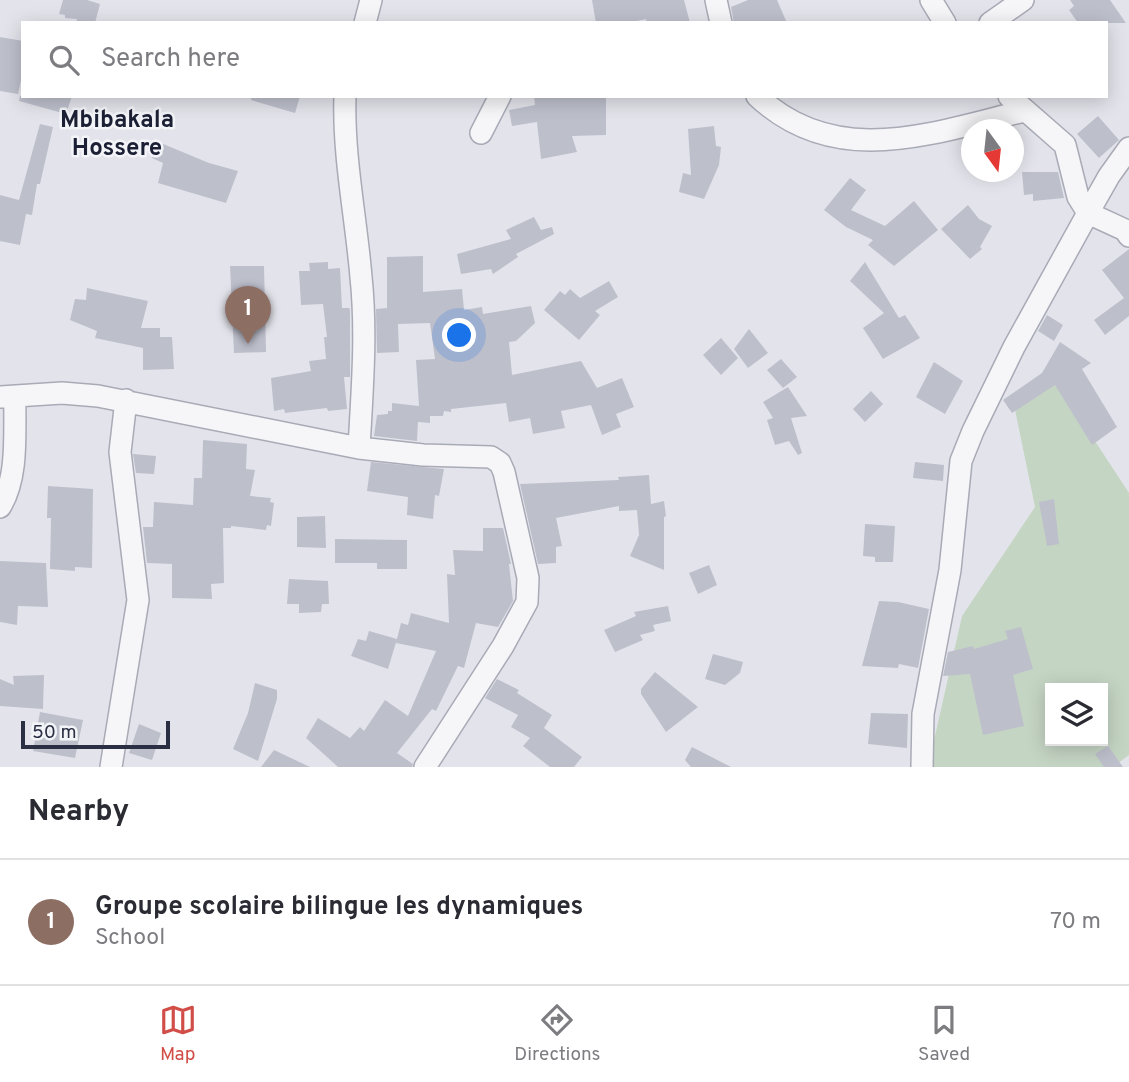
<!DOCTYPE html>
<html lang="en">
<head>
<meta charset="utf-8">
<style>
  body { margin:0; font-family:Overpass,sans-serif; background:#f7f7f7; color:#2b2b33 }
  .controls { position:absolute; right:21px; bottom:21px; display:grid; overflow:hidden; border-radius:0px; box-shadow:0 4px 18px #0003 }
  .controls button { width:63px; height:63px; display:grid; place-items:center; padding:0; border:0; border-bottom:2px solid #e1e1e2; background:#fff; color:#2b2b33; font:35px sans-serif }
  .compass { position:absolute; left:961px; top:119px; width:63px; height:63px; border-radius:50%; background:#fff; box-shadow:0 4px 18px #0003; rotate:165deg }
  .scale { position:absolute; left:21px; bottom:18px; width:149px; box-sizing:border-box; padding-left:7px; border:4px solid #2a2f44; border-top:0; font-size:19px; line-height:24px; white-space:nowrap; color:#2a2f44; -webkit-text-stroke:5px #f3f4f8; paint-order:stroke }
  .you { position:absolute; left:460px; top:336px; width:24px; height:24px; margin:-18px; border:5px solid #fff; border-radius:50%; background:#1a73e8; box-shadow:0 0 0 10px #1a73e833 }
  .badge { display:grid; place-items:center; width:46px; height:46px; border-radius:50%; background:#d14d47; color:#fff; font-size:23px; font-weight:700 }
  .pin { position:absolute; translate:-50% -58px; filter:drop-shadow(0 2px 4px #0008) }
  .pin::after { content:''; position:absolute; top:37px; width:24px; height:21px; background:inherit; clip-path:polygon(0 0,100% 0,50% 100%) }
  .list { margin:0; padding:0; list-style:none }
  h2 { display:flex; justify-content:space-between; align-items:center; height:91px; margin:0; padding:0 28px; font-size:30px }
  h2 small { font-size:23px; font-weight:400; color:#7c7c81 }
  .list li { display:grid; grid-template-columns:46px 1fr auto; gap:21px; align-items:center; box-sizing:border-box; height:126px; padding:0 28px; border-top:2px solid #e1e1e2 }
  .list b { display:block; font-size:26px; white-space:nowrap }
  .list p { margin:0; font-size:23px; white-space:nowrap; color:#7c7c81 }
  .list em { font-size:23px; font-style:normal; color:#7c7c81 }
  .icon { flex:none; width:38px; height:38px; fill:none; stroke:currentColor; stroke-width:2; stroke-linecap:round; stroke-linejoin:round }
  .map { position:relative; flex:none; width:1129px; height:767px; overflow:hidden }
  .search { position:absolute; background:#fff; box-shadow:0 4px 18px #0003; left:21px; right:21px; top:21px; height:77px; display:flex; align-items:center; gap:18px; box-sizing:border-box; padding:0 24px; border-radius:0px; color:#7c7c81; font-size:26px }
  .sheet { height:217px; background:#fff }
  nav { display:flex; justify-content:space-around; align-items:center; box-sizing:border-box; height:98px; border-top:2px solid #e1e1e2; background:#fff; font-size:19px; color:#7c7c81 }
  nav a { display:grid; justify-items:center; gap:4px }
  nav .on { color:#d14d47 }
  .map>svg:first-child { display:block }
  .green { fill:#c5d5c4; fill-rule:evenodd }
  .building { fill:#bdbfcb }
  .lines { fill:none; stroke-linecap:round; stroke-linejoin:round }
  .minor-casing { stroke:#a8aab6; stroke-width:24 }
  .minor { stroke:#f6f6f9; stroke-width:21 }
  .labels { text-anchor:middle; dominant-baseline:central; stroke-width:5; stroke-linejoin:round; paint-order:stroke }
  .quarter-label { font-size:24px; font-weight:bold; fill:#1c2035; stroke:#f3f4f8 }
</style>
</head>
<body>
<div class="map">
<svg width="1129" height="767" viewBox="0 0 1129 767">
  <rect width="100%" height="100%" fill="#e3e4eb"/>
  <!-- green -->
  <path class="green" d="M1057 383 1129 493V755L1113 767H928L962 616 1035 507 1012 395ZM1050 688H1103V741H1050Z"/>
  <!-- building -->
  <path class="building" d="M63 0H87L100 4 95 23H76L77 19 65 18V15L59 14Z
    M592 0H684L690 23H647L646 19 627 23H596Z
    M748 0H777L787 23H734L731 7Z
    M1070 0H1110L1126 23H1078L1069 10 1074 6Z
    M0 37 23 41V71L18 94 0 91Z
    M20 96H72L66 114 19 101Z
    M252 96H300L295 113 251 100Z
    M534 96H606V135L572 136 577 152 541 159 537 122 512 126 509 110 535 105Z
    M1098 116 1119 140 1099 158 1077 134Z
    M40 124 53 127 40 184H37L32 215 26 214 20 245 0 241V195L19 200Z
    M714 126 716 146 721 147 719 165 704 199 679 192 683 173 691 175 688 129Z
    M156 141 209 163 238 171 226 203 158 183 163 163 152 158Z
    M1022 172H1058L1064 198 1033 201V194L1024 195Z
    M850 178 866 190 851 210 885 226 914 201 938 230 894 266 868 245 873 240 846 227 824 210Z
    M968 205 979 219 992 226 980 247 982 249 970 259 941 229Z
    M534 217 541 230 552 227 554 234 516 254 518 257 493 274 491 269 461 274 457 254 511 239 506 230Z
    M1129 249V316L1105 335 1094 320 1124 298 1102 270Z
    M423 256V292L462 289 464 310 482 307 483 314 531 306 535 323 516 341 509 342 512 375 581 361 597 388 622 378 634 407 616 414 621 427 602 435 591 405 561 411 565 428 533 434 530 418 509 422 506 403 451 409V412L444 411 443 416H430V423L418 422 417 441 374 436 377 415 388 414V411H392V403L419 406 416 360 435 359 430 323 398 324 399 352 377 353 376 309 387 308V257Z
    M328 262V269L340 268 342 308H349L350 310V377H344L347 409 328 411 327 408 285 413 284 409 274 411 271 378 311 371 309 361 326 359 324 337H327L323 304 301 305 299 271H310L309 263Z
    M865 262 899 318 905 315 920 338 883 359 863 328 884 313 850 281Z
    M230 266H264L266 352 234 353Z
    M609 281 618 297 595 311 600 315 579 340 544 310 560 291 565 295 570 289 580 298Z
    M87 288 148 301 141 328H160V337H172L174 369 143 370V348L95 338 97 331 70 320 75 299 86 300Z
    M1047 315 1063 325 1054 341 1038 331Z
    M749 329 768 353 748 368 734 349Z
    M721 338 738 358 721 375 703 355Z
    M1060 342 1091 363 1082 369 1117 427 1092 445 1055 385 1012 413 1003 400 1042 373Z
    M781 359 797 377 783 388 767 370Z
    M934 362 963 381 945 414 916 397Z
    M788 387 807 416 791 418 802 453 798 455 789 441 775 445 767 420 773 418 763 402Z
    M871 391 883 404 865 422 853 409Z
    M203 440 247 444 246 469 255 470 250 496 271 498 270 502 274 503 271 526 267 525 266 530 231 526V528H223L224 583 211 584 212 599 172 598V564L147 563 143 527H153L154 502 193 505 194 478H202Z
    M133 454 156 456 154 474 136 473Z
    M371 462 444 469 439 496 435 495 433 519 407 515 408 497 367 491Z
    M915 462 944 465 943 481 913 478Z
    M649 475 651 504 664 501 666 516 664 517V570L630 556 639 535 637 510 619 511V506L556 518 562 546 556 547V563L538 564 520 484 619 480 618 477Z
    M48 486 93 489 92 568 75 567V571L50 569 51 518H47Z
    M1054 499 1059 544 1047 546 1039 502Z
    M325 516 326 548 297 547V517Z
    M865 524 895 526 893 562H875V557L863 556Z
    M483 528H503L511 564H509L513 601 498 627 476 623 464 668 458 666 436 711 432 709 397 753 413 764 412 767H338L306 738 318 718 350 738 360 727 364 731 385 700 408 716 436 651 396 643 401 623 408 625 411 613 449 623 447 574 455 575 453 550 483 551Z
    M335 539 407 540V569H377V563H335Z
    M0 561 46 563 48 607 18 606 17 625 0 622Z
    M709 565 717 585 698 594 689 573Z
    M289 579 328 581 329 604H322L321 612 299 613V604H287Z
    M879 601 898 602 929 609 918 668 899 664 898 668 862 666Z
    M668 606 671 621 653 625 655 631 640 635 643 640 615 652 604 630 636 616 634 612Z
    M1021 627 1033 669 1013 675 1024 726 983 735 970 674 943 676 948 652 973 646 974 649 1008 639 1005 631Z
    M369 631 397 639 388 669 351 656 358 639 366 641Z
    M713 654 743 662 740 673 725 685 705 679Z
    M655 672 698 707 666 732 641 694V689Z
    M44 675 43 709 0 706V679L14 685 13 676Z
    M497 679 519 690 517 693 552 715 544 728 582 757 574 767H550L523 746 530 738 511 727 518 715 485 698Z
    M255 683 277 690V699L258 761 233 749 248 713Z
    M40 712 83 720 75 758 33 751Z
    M871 713 908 714 907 748 868 744Z
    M139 724 161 733 152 760 129 753Z
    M1108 746 1123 767H1104L1095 754Z
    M692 747 731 767H691L685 760Z
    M274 750 310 767H261Z"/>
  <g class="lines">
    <!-- minor casing -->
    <g class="minor-casing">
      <path id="minor" d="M716 0 721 23
        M931 0 945 23
        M365 23 371 0
        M990 23 1023 0
        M345 96C343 156 356 217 361 277 367 334 362 392 359 448
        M757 96C836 170 932 133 1024 111
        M1009 96 1065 145 1078 197 1088 213 1125 230 1129 236
        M481 133 500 96
        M0 397 62 393 98 396 359 448 423 455 491 457 500 463 504 472 528 578 527 602 503 646 425 767
        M0 507C19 477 14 431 15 398
        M111 767 138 600 120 452 126 400
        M922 767 923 714 950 570 961 461 973 431 1014 347 1088 213 1109 176 1129 148"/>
    </g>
    <!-- minor -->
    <use href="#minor" class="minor"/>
  </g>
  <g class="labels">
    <!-- quarter labels -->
    <g class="quarter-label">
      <text x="117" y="121">Mbibakala<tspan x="117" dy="28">Hossere</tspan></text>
    </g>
  </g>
</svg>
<div class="controls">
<button><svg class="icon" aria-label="layers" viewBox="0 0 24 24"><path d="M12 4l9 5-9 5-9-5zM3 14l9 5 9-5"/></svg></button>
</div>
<svg class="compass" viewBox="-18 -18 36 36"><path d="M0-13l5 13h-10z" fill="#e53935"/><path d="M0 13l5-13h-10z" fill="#7c7c81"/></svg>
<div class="scale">50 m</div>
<div class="you"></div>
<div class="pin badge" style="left:248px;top:344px;background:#8d6e63">1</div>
<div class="search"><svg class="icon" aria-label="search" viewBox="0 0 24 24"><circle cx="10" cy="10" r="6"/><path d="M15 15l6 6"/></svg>Search here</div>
</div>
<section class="sheet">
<h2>Nearby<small></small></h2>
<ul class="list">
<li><span class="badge" style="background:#8d6e63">1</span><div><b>Groupe scolaire bilingue les dynamiques</b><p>School</p></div><em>70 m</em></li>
</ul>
</section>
<nav>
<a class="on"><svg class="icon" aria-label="map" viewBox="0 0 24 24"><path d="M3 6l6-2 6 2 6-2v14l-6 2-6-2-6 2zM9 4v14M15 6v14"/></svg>Map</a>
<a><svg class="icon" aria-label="directions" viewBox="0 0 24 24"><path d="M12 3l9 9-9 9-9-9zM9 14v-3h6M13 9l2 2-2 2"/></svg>Directions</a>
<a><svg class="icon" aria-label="saved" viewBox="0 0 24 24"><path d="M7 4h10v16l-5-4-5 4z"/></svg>Saved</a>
</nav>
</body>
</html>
